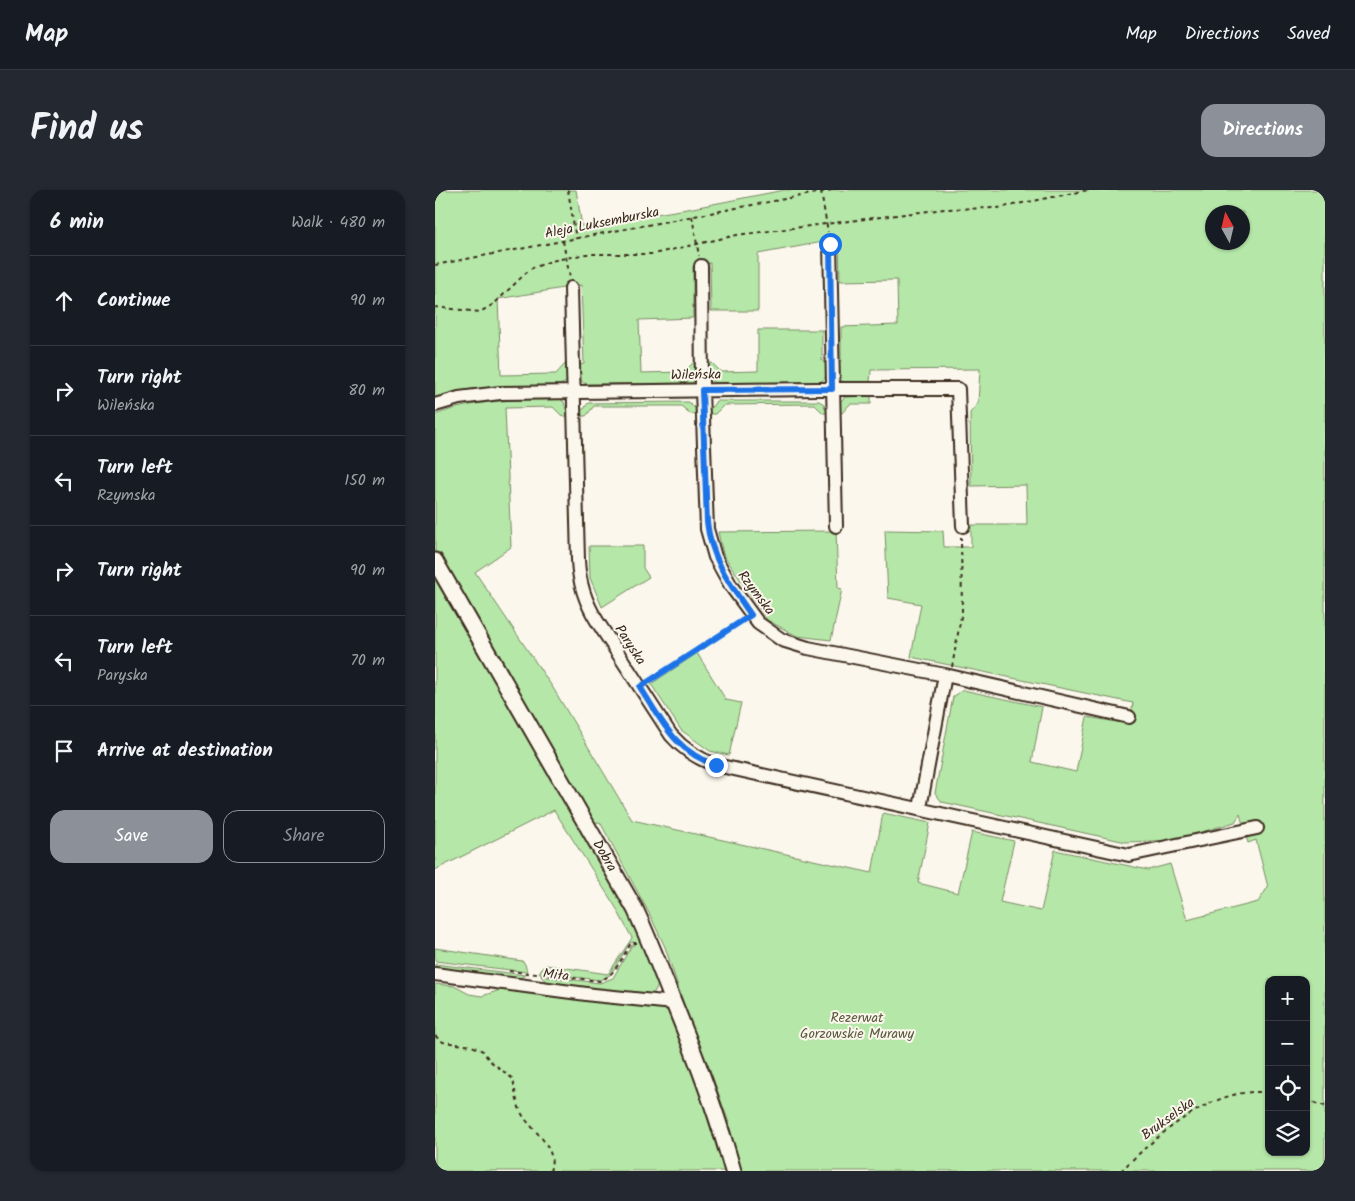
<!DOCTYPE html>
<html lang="en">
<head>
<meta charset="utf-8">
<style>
  body { margin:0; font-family:Kalam,sans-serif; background:#242831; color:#f1f3f6 }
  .controls { position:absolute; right:15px; bottom:15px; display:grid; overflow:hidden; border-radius:10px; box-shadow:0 1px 4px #0004 }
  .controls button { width:45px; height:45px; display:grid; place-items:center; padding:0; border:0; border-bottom:1px solid #363941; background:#171b24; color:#f1f3f6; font:25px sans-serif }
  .compass { position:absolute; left:770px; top:15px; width:45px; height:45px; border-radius:50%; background:#171b24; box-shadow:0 1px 4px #0004; rotate:352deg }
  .stop { position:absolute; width:15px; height:15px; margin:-11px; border:4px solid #1a73e8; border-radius:50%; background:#fff }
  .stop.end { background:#1a73e8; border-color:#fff; box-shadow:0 1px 5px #0008 }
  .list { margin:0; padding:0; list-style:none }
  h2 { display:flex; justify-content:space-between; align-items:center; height:65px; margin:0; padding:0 20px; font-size:21px }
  h2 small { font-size:16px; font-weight:400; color:#9ea1a6 }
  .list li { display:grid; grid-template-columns:32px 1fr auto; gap:15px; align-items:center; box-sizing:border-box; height:90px; padding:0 20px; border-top:1px solid #363941 }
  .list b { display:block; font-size:19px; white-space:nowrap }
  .list p { margin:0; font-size:16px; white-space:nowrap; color:#9ea1a6 }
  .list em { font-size:16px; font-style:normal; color:#9ea1a6 }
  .actions { display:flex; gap:10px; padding:15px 20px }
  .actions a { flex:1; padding:11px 0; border:1px solid #8c9099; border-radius:15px; text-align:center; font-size:18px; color:#8c9099 }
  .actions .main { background:#8c9099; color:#fff }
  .icon { flex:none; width:28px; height:28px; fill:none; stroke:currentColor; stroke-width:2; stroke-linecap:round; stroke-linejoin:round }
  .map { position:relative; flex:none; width:890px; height:981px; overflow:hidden; border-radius:15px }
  header { display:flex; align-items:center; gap:30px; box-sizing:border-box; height:70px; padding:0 25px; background:#171b24; border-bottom:1px solid #363941 }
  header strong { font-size:24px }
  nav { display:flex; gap:28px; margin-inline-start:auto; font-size:18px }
  .intro { display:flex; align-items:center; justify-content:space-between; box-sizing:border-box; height:120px; padding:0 30px }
  h1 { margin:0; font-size:35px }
  .button { padding:12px 22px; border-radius:15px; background:#8c9099; color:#fff; font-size:18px; font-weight:700 }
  main { display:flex; gap:30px; padding:0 30px }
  aside { flex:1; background:#171b24; border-radius:15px; box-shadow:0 1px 4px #0004 }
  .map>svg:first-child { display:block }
  .green { fill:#b5e8a8; stroke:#788963; fill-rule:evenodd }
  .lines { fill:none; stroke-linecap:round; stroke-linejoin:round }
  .minor-casing { stroke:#3b2a1e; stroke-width:16 }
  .tertiary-casing { stroke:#3b2a1e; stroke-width:19 }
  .path { stroke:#3b2a1e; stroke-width:2; stroke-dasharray:4 4; stroke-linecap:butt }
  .minor { stroke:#fbf7ec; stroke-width:12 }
  .tertiary { stroke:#fbf7ec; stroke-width:15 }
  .route { stroke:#1a73e8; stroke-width:6 }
  .labels { text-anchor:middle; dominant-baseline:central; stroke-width:4; stroke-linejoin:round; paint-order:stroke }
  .street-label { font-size:14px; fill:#3b2a1e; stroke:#fbf7ec }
  .park-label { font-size:14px; fill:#5a5a40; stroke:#fbf7ec }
</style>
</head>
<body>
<header>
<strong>Map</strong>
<nav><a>Map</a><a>Directions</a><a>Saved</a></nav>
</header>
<div class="intro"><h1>Find us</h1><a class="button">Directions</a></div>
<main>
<aside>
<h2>6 min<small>Walk · 480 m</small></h2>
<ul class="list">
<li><svg class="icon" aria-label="ahead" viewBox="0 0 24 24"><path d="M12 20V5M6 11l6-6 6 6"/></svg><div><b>Continue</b></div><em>90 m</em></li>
<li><svg class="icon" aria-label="right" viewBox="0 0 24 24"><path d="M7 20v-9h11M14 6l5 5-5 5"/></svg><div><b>Turn right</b><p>Wileńska</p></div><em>80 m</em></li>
<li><svg class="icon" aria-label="left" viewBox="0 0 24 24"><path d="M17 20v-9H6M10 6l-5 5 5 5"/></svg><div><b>Turn left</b><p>Rzymska</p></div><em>150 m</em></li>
<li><svg class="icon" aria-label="right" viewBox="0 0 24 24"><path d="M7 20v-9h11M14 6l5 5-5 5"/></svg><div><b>Turn right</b></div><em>90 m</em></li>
<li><svg class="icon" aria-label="left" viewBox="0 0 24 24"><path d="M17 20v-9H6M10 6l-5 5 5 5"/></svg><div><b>Turn left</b><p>Paryska</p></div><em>70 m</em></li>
<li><svg class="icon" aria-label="arrive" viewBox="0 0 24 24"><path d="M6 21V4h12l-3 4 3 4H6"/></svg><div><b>Arrive at destination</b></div></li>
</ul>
<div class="actions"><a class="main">Save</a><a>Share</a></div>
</aside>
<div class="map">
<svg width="890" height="981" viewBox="0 0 890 981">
  <rect width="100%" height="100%" fill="#fbf7ec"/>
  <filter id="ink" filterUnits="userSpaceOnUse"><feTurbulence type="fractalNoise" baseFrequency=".02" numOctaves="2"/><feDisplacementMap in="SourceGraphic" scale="10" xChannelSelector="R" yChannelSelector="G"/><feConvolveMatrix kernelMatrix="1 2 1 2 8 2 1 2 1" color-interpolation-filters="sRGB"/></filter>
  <g filter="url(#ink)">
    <!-- green -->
    <path class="green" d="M0 0H141L147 36 258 18 349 0H890V981H304L294 933 274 877 256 836 230 757 215 725 165 632 147 634 192 715 224 794 218 804 213 805 112 793 106 786 165 793 178 788 197 755H200L199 752 195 753 175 785 165 790 104 783 107 778 111 775 173 784 197 748 180 716 119 620 0 680V225C41 209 82 210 125 209L129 212 131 220H135V226H127L118 217 70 218 76 357 40 382 118 498 197 630 437 683 448 623 495 633 483 693 523 703 537 642 579 651 565 712 606 721 620 660 713 680 735 674 752 730 823 712 833 697 821 650 813 653 805 624 800 632 740 650 691 652 507 612 500 603 518 507 528 500 607 517 597 572 641 582 652 527 694 534 698 513 476 467 486 414 453 408 450 340 508 341 509 357H536V335H592L591 295 536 296 535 223 543 213 545 179 436 180 435 192C412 192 403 199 400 172L406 171V137L463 135 462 90 405 91 404 49 323 64V121H276L275 73 258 76V128L204 130 206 183 249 182 258 173H263L262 189 257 193 152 194C142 191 143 184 143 175L149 174 146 95 63 109 66 185 121 184 130 174 135 175 133 191 125 195 69 196 37 199 0 208ZM778 22H808V52H778ZM834 790H871V962H834Z
      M323 140H387V171H392C393 180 394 187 385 192L280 193 273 189 271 173H277L286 182 323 181Z
      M436 206V214H415L407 223H402L405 218V212L410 207Z
      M281 211H384L389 214 390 219H393L394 223H388L379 214 289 215 280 224H273V217H277Z
      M254 212 260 218H263V224H256L246 216H159L151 226H144V220L149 219 153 213Z
      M401 341 403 398 407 399 396 450 362 446 332 430 288 364 283 342Z
      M154 356H208V378L214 387 167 417 155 388Z
      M262 463 291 510 306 513 294 565 275 561 246 540 216 494Z
      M0 758 87 771 90 774 92 782 0 771Z
      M0 774 90 785 82 790 0 779Z
      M0 794 19 796 34 804 47 806 65 800 234 818 257 879 289 981H0Z"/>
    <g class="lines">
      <!-- minor casing -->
      <g class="minor-casing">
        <path id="minor" d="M395 53 401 336
          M266 76 267 200 272 339 280 367 296 396 323 433 347 450 373 458 510 485 694 527
          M136 98 143 370C144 393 150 412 162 431L236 545C249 560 263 569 281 575L694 665 822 638
          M0 215 24 208 65 203 383 199H523L528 336
          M485 618 510 485
          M0 784 159 805 239 813"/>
      </g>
      <!-- tertiary casing -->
      <g class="tertiary-casing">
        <g id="tertiary">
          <path id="s1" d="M0 371 200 719C214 749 226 780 238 811 261 867 282 923 298 981"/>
        </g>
      </g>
      <!-- path -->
      <path class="path" d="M133 0 141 49
        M386 2 393 42
        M257 26 264 66
        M128 51 135 88
        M0 75 397 0
        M0 117 45 122 59 114 95 79 116 71 151 64H218L302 45 509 19 563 18 653 0
        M517 477 527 421 526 347
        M214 492 308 430
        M74 781 165 791C181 784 187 768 196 753H202
        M0 846 8 852 37 856 48 861 54 870 78 889C80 899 81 910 85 920 94 941 124 954 115 981
        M871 910 890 916
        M686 981C721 946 780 894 834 903"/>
      <!-- minor -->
      <use href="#minor" class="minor"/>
      <!-- tertiary -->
      <use href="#tertiary" class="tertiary"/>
    </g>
  </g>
  <g class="lines" filter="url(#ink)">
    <!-- route -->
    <path class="route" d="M281 575C240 562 227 531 205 497L316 425C296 396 276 369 272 332L267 200 397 199 395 54"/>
  </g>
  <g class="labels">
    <!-- street labels -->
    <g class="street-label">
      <text transform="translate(167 33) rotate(-11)">Aleja Luksemburska</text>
      <text transform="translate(261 185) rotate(-1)">Wileńska</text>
      <text transform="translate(321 403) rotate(53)">Rzymska</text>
      <text transform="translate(195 455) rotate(57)">Paryska</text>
      <text stroke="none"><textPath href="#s1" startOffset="340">Dobra</textPath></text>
      <text transform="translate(121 785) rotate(7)">Miła</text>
      <text transform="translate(733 929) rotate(-36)">Brukselska</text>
    </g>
    <!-- park labels -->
    <g class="park-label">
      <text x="422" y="828">Rezerwat<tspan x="422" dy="16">Gorzowskie Murawy</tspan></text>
    </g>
  </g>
</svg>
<div class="controls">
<button>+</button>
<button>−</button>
<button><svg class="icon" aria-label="locate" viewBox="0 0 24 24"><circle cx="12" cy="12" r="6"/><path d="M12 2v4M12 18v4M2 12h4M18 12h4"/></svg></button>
<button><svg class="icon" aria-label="layers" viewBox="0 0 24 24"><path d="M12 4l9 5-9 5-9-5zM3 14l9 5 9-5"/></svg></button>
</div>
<svg class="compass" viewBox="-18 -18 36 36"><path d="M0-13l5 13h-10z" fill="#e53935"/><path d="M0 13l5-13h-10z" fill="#9ea1a6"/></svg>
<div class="stop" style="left:395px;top:54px"></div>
<div class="stop end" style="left:281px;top:575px"></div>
</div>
</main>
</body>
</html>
